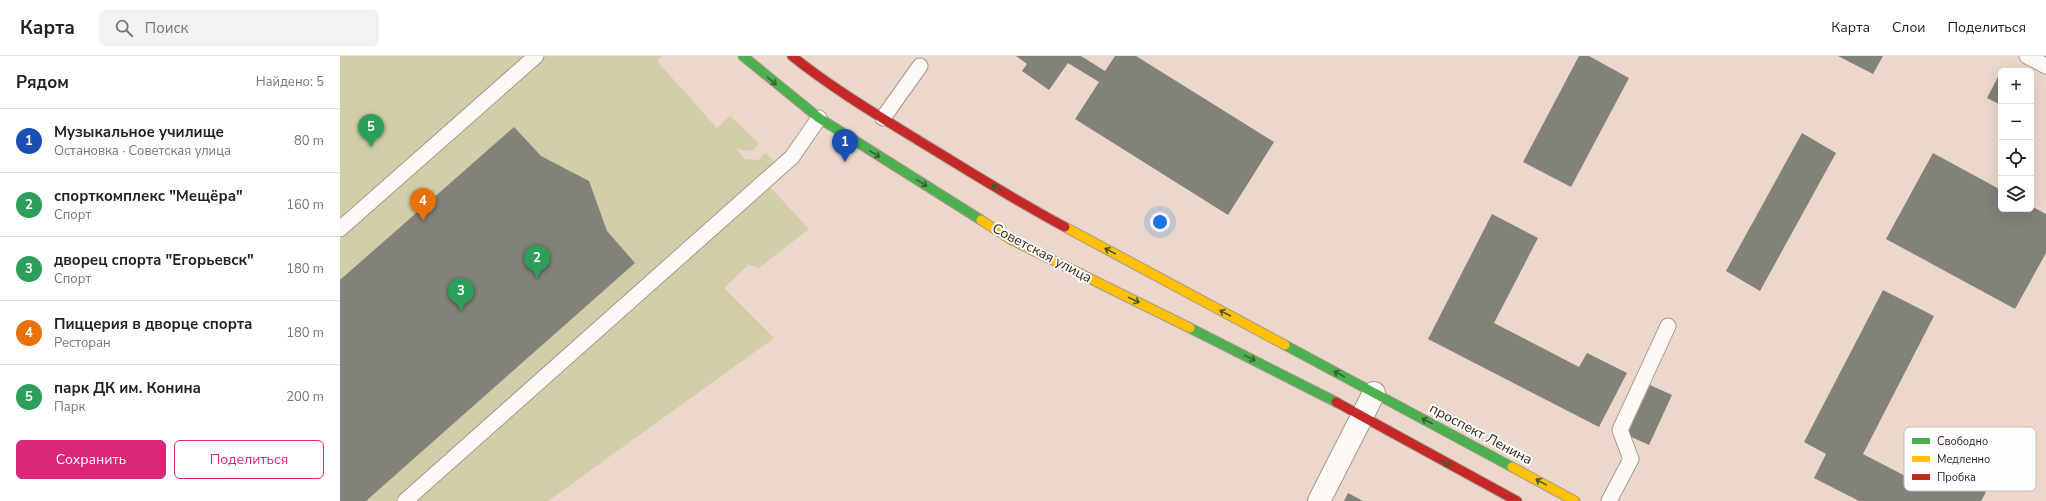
<!DOCTYPE html>
<html lang="ru">
<head>
<meta charset="utf-8">
<style>
  body { margin:0; font-family:"Nunito Sans",sans-serif; background:#f2f2f2; color:#222 }
  .controls { position:absolute; right:12px; top:12px; display:grid; overflow:hidden; border-radius:6px; box-shadow:0 4px 16px #0002 }
  .controls button { width:36px; height:36px; display:grid; place-items:center; padding:0; border:0; border-bottom:1px solid #e0e0e0; background:#fff; color:#222; font:20px sans-serif }
  .you { position:absolute; left:820px; top:166px; width:14px; height:14px; margin:-10px; border:3px solid #fff; border-radius:50%; background:#1a73e8; box-shadow:0 0 0 6px #1a73e833 }
  .badge { display:grid; place-items:center; width:26px; height:26px; border-radius:50%; background:#db2777; color:#fff; font-size:13px; font-weight:700 }
  .pin { position:absolute; translate:-50% -33px; filter:drop-shadow(0 1px 2px #0008) }
  .pin::after { content:''; position:absolute; top:21px; width:14px; height:12px; background:inherit; clip-path:polygon(0 0,100% 0,50% 100%) }
  .list { margin:0; padding:0; list-style:none }
  h2 { display:flex; justify-content:space-between; align-items:center; height:52px; margin:0; padding:0 16px; font-size:17px }
  h2 small { font-size:13px; font-weight:400; color:#767676 }
  .list li { display:grid; grid-template-columns:26px 1fr auto; gap:12px; align-items:center; box-sizing:border-box; height:64px; padding:0 16px; border-top:1px solid #e0e0e0 }
  .list b { display:block; font-size:15px; white-space:nowrap }
  .list p { margin:0; font-size:13px; white-space:nowrap; color:#767676 }
  .list em { font-size:13px; font-style:normal; color:#767676 }
  .actions { display:flex; gap:8px; padding:12px 16px }
  .actions a { flex:1; padding:9px 0; border:1px solid #db2777; border-radius:6px; text-align:center; font-size:14px; color:#db2777 }
  .actions .main { background:#db2777; color:#fff }
  .icon { flex:none; width:22px; height:22px; fill:none; stroke:currentColor; stroke-width:2; stroke-linecap:round; stroke-linejoin:round }
  .map { position:relative; flex:none; width:1706px; height:445px; overflow:hidden }
  header { display:flex; align-items:center; gap:24px; box-sizing:border-box; height:56px; padding:0 20px; background:#fff; border-bottom:1px solid #e0e0e0 }
  header strong { font-size:19px }
  nav { display:flex; gap:22px; margin-inline-start:auto; font-size:14px }
  .search { width:280px; height:36px; background:#f2f2f2; display:flex; align-items:center; gap:10px; box-sizing:border-box; padding:0 14px; border-radius:6px; color:#767676; font-size:15px }
  main { display:flex }
  aside { flex:1; background:#fff }
  .map>svg:first-child { display:block }
  .green { fill:#d2ceaa }
  .building { fill:#82827a }
  .lines { fill:none; stroke-linecap:round; stroke-linejoin:round }
  .lane-casing { stroke:#a8978b; stroke-width:17 }
  .street-casing { stroke:#a8978b; stroke-width:24 }
  .fast-casing { stroke:#a8978b; stroke-width:11 }
  .slow-casing { stroke:#a8978b; stroke-width:11 }
  .jam-casing { stroke:#a8978b; stroke-width:11 }
  .lane { stroke:#fcf9f7; stroke-width:15 }
  .street { stroke:#fcf9f7; stroke-width:22 }
  .fast { stroke:#4caf50; stroke-width:9 }
  .slow { stroke:#ffc107; stroke-width:9 }
  .jam { stroke:#c62828; stroke-width:9 }
  .oneway { stroke:#3e5c2f }
  .labels { text-anchor:middle; dominant-baseline:central; stroke-width:4; stroke-linejoin:round; paint-order:stroke }
  .street-label { font-size:14px; fill:#352419; stroke:#fefefe }
  .key { fill:#fefefe; stroke:#c2bdb9; stroke-width:1 }
  .key-label { font-size:11px; fill:#352419 }
</style>
</head>
<body>
<header>
<strong>Карта</strong>
<div class="search"><svg class="icon" aria-label="search" viewBox="0 0 24 24"><circle cx="10" cy="10" r="6"/><path d="M15 15l6 6"/></svg>Поиск</div>
<nav><a>Карта</a><a>Слои</a><a>Поделиться</a></nav>
</header>
<main>
<aside>
<h2>Рядом<small>Найдено: 5</small></h2>
<ul class="list">
<li><span class="badge" style="background:#1a4fb4">1</span><div><b>Музыкальное училище</b><p>Остановка · Советская улица</p></div><em>80 m</em></li>
<li><span class="badge" style="background:#2e9e5b">2</span><div><b>спорткомплекс &quot;Мещёра&quot;</b><p>Спорт</p></div><em>160 m</em></li>
<li><span class="badge" style="background:#2e9e5b">3</span><div><b>дворец спорта &quot;Егорьевск&quot;</b><p>Спорт</p></div><em>180 m</em></li>
<li><span class="badge" style="background:#e8710a">4</span><div><b>Пиццерия в дворце спорта</b><p>Ресторан</p></div><em>180 m</em></li>
<li><span class="badge" style="background:#2e9e5b">5</span><div><b>парк ДК им. Конина</b><p>Парк</p></div><em>200 m</em></li>
</ul>
<div class="actions"><a class="main">Сохранить</a><a>Поделиться</a></div>
</aside>
<div class="map">
<svg width="1706" height="445" viewBox="0 0 1706 445">
  <rect width="100%" height="100%" fill="#ecd8ca"/>
  <!-- green -->
  <path class="green" d="M0 0H322L317 5 377 72 390 60 419 87 412 95 396 93 405 103 418 104 426 97 435 106 420 120 469 173 419 212 408 209 384 232 434 282 208 445H0Z"/>
  <!-- building -->
  <path class="building" d="M676 0H741L765 15 775 0H796L934 86 888 159 735 63 759 26 728 7 709 34 682 15 687 8Z
    M1239 0H1249L1289 22 1231 131 1183 106Z
    M1498 0H1543L1533 18Z
    M1660 17H1661V49L1647 42Z
    M174 71 201 100 249 125 267 175 295 207 26 445H0V224Z
    M1462 77 1496 97 1420 235 1386 215Z
    M1593 97 1661 134V153H1691V150L1706 158V197L1675 253 1546 183Z
    M1152 158 1198 182 1154 267 1239 311 1247 297 1287 317 1259 371 1088 283Z
    M1543 234 1594 260 1523 398 1573 424 1583 404 1646 436 1641 445H1519L1474 422 1486 398 1464 386Z
    M1310 329 1332 339 1309 389 1287 379Z
    M1008 437 1023 445H1004Z"/>
  <g class="lines">
    <!-- lane casing -->
    <g class="lane-casing">
      <path id="lane" d="M1687 0 1706 10
        M543 62 580 10
        M0 173 196 0
        M65 445 452 101 479 62
        M1269 445 1291 403 1280 374 1328 270"/>
    </g>
    <!-- street casing -->
    <g class="street-casing">
      <path id="street" d="M979 445 1034 337"/>
    </g>
    <!-- fast casing -->
    <g class="fast-casing">
      <path id="fast" d="M403 0 479 62 641 164
        M850 272 996 346
        M945 289 1172 411"/>
    </g>
    <!-- slow casing -->
    <g class="slow-casing">
      <path id="slow" d="M641 164 670 183 850 272
        M725 171 945 289
        M1172 411 1235 445"/>
    </g>
    <!-- jam casing -->
    <g class="jam-casing">
      <path id="jam" d="M452 0C492 32 537 59 581 86 629 115 676 145 725 171
        M996 346 1177 445"/>
    </g>
    <!-- lane -->
    <use href="#lane" class="lane"/>
    <!-- street -->
    <use href="#street" class="street"/>
    <!-- fast -->
    <use href="#fast" class="fast"/>
    <!-- slow -->
    <use href="#slow" class="slow"/>
    <!-- jam -->
    <use href="#jam" class="jam"/>
  </g>
  <!-- one-way arrows -->
  <defs><path id="oneway-shaft" d="M-6 0H5M1.5-3L5.5 0L1.5 3" fill="none" stroke-width="1.6" stroke-linecap="round" stroke-linejoin="round"/></defs>
  <g class="oneway">
    <use href="#oneway-shaft" transform="translate(432 25) rotate(41)"/>
    <use href="#oneway-shaft" transform="translate(535 98) rotate(32)"/>
    <use href="#oneway-shaft" transform="translate(582 127) rotate(32)"/>
    <use href="#oneway-shaft" transform="translate(657 132) rotate(-148)"/>
    <use href="#oneway-shaft" transform="translate(770 195) rotate(-152)"/>
    <use href="#oneway-shaft" transform="translate(794 244) rotate(26)"/>
    <use href="#oneway-shaft" transform="translate(885 257) rotate(-152)"/>
    <use href="#oneway-shaft" transform="translate(910 302) rotate(26)"/>
    <use href="#oneway-shaft" transform="translate(999 318) rotate(-152)"/>
    <use href="#oneway-shaft" transform="translate(1087 365) rotate(-153)"/>
    <use href="#oneway-shaft" transform="translate(1105 407) rotate(28)"/>
    <use href="#oneway-shaft" transform="translate(1201 426) rotate(-151)"/>
  </g>
  <g class="labels">
    <!-- street labels -->
    <g class="street-label">
      <text transform="translate(702 197) rotate(28)">Советская улица</text>
      <text transform="translate(1141 378) rotate(28)">проспект Ленина</text>
    </g>
  </g>
  <!-- legend -->
  <rect x="1564" y="371" width="132" height="64" rx="6" class="key"/>
  <rect x="1572" y="382" width="18" height="6" fill="#4caf50"/>
  <rect x="1572" y="400" width="18" height="6" fill="#ffc107"/>
  <rect x="1572" y="418" width="18" height="6" fill="#c62828"/>
  <g class="key-label">
    <text x="1597" y="389">Свободно</text>
    <text x="1597" y="407">Медленно</text>
    <text x="1597" y="425">Пробка</text>
  </g>
</svg>
<div class="controls">
<button>+</button>
<button>−</button>
<button><svg class="icon" aria-label="locate" viewBox="0 0 24 24"><circle cx="12" cy="12" r="6"/><path d="M12 2v4M12 18v4M2 12h4M18 12h4"/></svg></button>
<button><svg class="icon" aria-label="layers" viewBox="0 0 24 24"><path d="M12 4l9 5-9 5-9-5zM3 14l9 5 9-5"/></svg></button>
</div>
<div class="you"></div>
<div class="pin badge" style="left:505px;top:106px;background:#1a4fb4">1</div>
<div class="pin badge" style="left:197px;top:222px;background:#2e9e5b">2</div>
<div class="pin badge" style="left:121px;top:255px;background:#2e9e5b">3</div>
<div class="pin badge" style="left:83px;top:165px;background:#e8710a">4</div>
<div class="pin badge" style="left:31px;top:91px;background:#2e9e5b">5</div>
</div>
</main>
</body>
</html>
